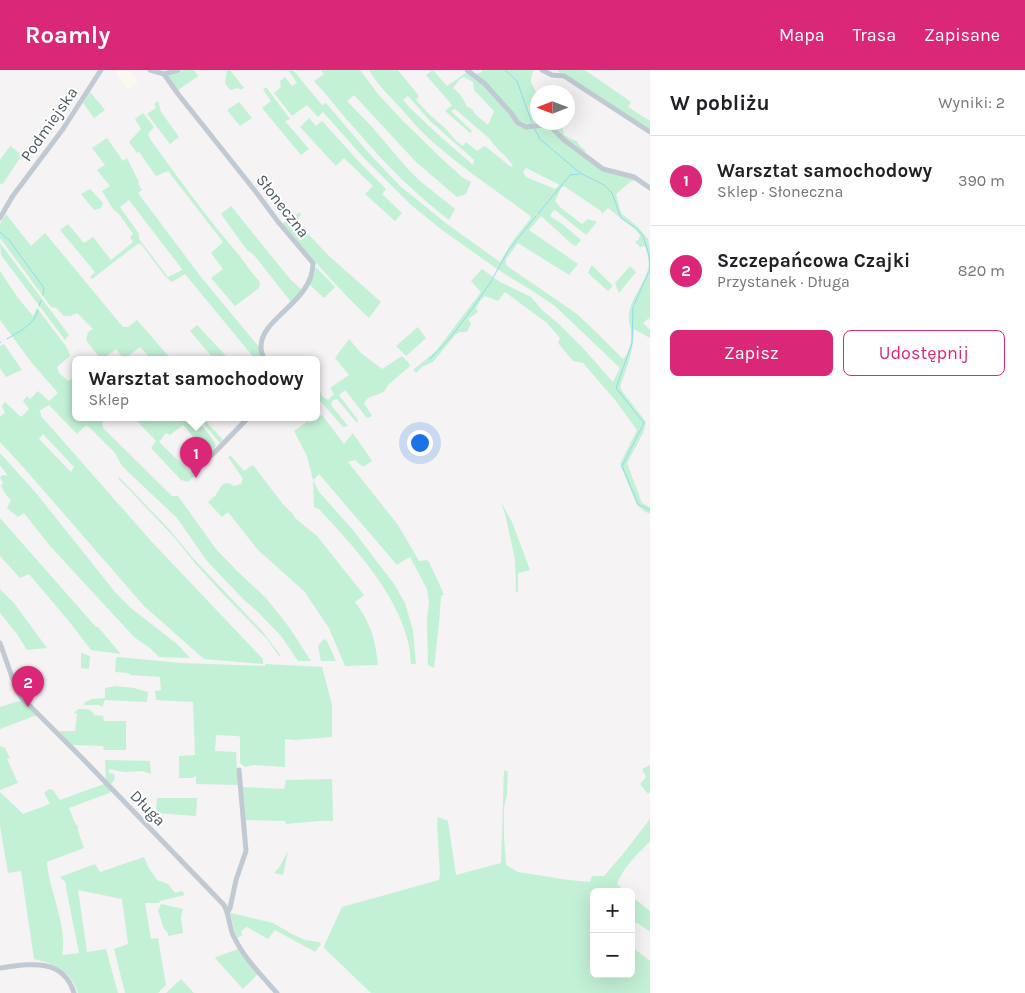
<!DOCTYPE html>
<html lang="pl">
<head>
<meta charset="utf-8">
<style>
  body { margin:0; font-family:Karla,sans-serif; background:#f2f2f2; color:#202124 }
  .controls { position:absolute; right:15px; bottom:15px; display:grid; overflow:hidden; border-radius:8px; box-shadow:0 5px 20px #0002 }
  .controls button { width:45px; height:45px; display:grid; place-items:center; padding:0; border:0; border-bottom:1px solid #e0e0e0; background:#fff; color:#202124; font:25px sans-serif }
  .compass { position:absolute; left:530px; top:15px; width:45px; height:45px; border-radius:50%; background:#fff; box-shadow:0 5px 20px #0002; rotate:270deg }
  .you { position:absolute; left:419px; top:372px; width:18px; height:18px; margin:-12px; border:4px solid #fff; border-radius:50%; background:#1a73e8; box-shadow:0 0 0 8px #1a73e833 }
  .badge { display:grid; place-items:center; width:32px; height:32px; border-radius:50%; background:#db2777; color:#fff; font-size:16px; font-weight:700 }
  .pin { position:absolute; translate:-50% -41px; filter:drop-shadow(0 1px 2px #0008) }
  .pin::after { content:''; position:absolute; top:26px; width:18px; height:15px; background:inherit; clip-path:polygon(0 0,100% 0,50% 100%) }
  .popup { position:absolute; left:72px; top:286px; width:248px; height:65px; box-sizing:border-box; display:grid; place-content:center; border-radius:8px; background:#fff; filter:drop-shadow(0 1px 4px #0005); font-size:16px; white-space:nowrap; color:#757577 }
  .popup b { font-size:19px; color:#202124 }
  .popup::after { content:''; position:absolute; left:50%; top:100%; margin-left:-10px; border:10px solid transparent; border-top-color:#fff }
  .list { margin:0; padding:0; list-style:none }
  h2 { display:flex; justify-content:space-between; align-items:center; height:65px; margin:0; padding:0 20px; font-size:21px }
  h2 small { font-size:16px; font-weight:400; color:#757577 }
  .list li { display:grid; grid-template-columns:32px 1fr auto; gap:15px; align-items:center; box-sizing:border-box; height:90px; padding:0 20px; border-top:1px solid #e0e0e0 }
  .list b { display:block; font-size:19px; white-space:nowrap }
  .list p { margin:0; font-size:16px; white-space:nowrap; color:#757577 }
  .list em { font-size:16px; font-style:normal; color:#757577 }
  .actions { display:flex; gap:10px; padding:15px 20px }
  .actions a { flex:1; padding:11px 0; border:1px solid #db2777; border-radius:8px; text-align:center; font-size:18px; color:#db2777 }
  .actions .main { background:#db2777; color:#fff }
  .map { position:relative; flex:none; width:650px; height:923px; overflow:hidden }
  header { display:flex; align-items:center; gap:30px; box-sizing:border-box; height:70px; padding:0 25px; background:#db2777; color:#fff }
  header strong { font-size:24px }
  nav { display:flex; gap:28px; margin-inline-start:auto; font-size:18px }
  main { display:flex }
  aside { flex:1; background:#fff }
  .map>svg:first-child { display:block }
  .commercial { fill:#fdf9ef }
  .green { fill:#c3f1d5; fill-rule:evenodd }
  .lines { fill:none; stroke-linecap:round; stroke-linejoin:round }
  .stream { stroke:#90daee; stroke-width:1 }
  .minor { stroke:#c1cad2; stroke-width:5 }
  .labels { text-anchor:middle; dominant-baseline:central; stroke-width:4; stroke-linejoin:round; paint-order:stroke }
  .street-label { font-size:16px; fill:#4a5661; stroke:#fff }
</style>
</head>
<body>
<header>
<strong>Roamly</strong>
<nav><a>Mapa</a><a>Trasa</a><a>Zapisane</a></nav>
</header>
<main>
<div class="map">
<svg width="650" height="923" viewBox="0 0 650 923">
  <rect width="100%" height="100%" fill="#f5f3f3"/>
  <!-- commercial -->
  <path class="commercial" d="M114 0H129L138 12 128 19Z"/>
  <!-- green -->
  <path class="green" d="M183 0H194L198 6 178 20 168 7V5Z
    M227 0H230L244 18 240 20 238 18 230 20 225 13Z
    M288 0H293L322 35 326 33 366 80 400 116 447 154 500 192 514 169 531 148 529 145C492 117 452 92 419 59 414 54 409 47 404 42 392 28 378 16 369 0H398L419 26 416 30 430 45 446 59 456 71 463 76 466 72 477 81 485 76 511 97 513 96C507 85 496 80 490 69L455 39 451 41 472 61 471 63 469 62 445 41 452 35 426 5 433 0 447 16 467 2 481 13 521 58 547 57 603 100 637 110 630 112 616 124 621 143 638 157 648 169 650 179V247L643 253 650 260V268L634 259C634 280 627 297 620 317L622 321 646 352 643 363 627 393 642 433 650 437V444L644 441 637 435 620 394 637 360 615 330 583 293 573 291 558 273 560 268 547 253 505 222 498 231 485 226 480 231 476 238 478 242 468 249 471 254 467 262H460L456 264 433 292 422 297 416 303 413 300 436 281 481 222 471 211 482 199 500 212 531 227 542 240 560 255 582 277 613 312 620 298 555 236 531 220 500 201 442 160 411 135 363 87 323 42 318 47 307 35 292 46 274 23 281 17 280 11 285 7 292 16 297 13ZM464 7 473 12 474 20 494 41 488 55 475 44 473 40 466 36V34L459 23 453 18 460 9ZM408 26 429 50 474 90 473 95 443 69 411 39 403 30ZM526 98 558 114 559 115 555 119 526 107 523 102ZM564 116 601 141 602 144 608 138 636 160 640 165 639 169 635 172 640 177 645 176C647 183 650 191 648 199 644 216 628 231 629 249 629 254 629 251 630 256 633 267 631 281 623 289L597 263 577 244 506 195V189L518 173 569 205 578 194 529 160 541 146 573 175 576 176 581 170 561 153 550 146 553 141 555 140 586 165 597 152 588 149 582 154 560 137 555 131 561 118Z
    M321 0H360L378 24 402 50 441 88 463 108 471 112 466 124 457 127 416 92 354 25 347 31 373 58 406 97 420 111 455 139 449 150C415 124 385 94 357 61 342 45 329 27 314 11L324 4Z
    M482 0H534C526 16 536 14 537 27 538 35 537 44 538 52L563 53 562 55 564 65 571 69 577 71 580 76 586 81 584 83 565 70 554 57 527 55 521 53 475 4 482 2Z
    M558 0H585L631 32 628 37 650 51V60L560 4Z
    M266 17 290 49 285 51 309 79 301 85 262 38 271 31 263 20Z
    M90 22 105 40 94 48 83 33Z
    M158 31 161 42 179 67 170 74 147 44 156 38 154 34Z
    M239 32 252 48 240 56 227 40Z
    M143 43 154 57 148 64 150 69C179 109 207 148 239 185 246 194 252 204 260 212L259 218 235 236 211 208 223 199 211 183 223 172 168 101 156 106 139 82 137 83 129 72 141 59 135 49Z
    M309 48 316 56 322 51 361 94 386 119 382 124 402 143 395 151 365 124 373 116 344 88 336 96 300 57Z
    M107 68 123 91 127 88 139 112 138 114 142 120 138 123 201 207 259 277 262 289H255L185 204 172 212 165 206 141 174H138L131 179 92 209 90 207 95 202 60 160 68 154 84 173 93 167 111 190 133 172 130 167 133 164 119 144 113 139 102 121 110 116 97 100 105 95 92 78ZM129 130 182 199V200L168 207 139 169V164L120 137Z
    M10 76 22 85 2 115 0 113V90Z
    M90 119 103 133 101 138 94 140 81 124Z
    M231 136 290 209 302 220 291 232 254 185 247 180 221 144Z
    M300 142 301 145 296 151 329 186 381 232 369 248C338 219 310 186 282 154Z
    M6 144 31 176 45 163 123 257H128L137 250 171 289H151L140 277 124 289 116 279 104 288 105 289H99V287L86 270 88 262 93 259 77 243 70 246H64L56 238 51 237 0 168V154Z
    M0 173 69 265 65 270 1 185Z
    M591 196H593L613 216 608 221 588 203Z
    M630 196 636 202 619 223 615 213Z
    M316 197 335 217 324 228 309 214 315 202Z
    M0 201 18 228 33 246 37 238 68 279 70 286 57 297 59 303 68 311 76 306V347H108L102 352 103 358 172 426H178L216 479 236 500 266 528 289 557 311 591H298L281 566 258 542 242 528 207 491 177 448 122 396 115 383 89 357 86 355 77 364 49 335 39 341 41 343V346L151 471 263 589V594L204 589 144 536 24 398 0 372V347L5 343 2 336 5 332 21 347 29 339 23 331 27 326 30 329 38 321 49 331 58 323 32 293 0 250ZM43 364 74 397 71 402 39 369Z
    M197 255 229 289H214L190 261Z
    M418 257 426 268 406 286 396 276Z
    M349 269 361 283 382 299 402 286 408 292 410 296 389 314 384 322 368 328 364 333 372 346 367 348 345 320 339 325 358 350 357 353 337 329 333 330 331 335 348 356 343 357 316 326V318H319L322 326 328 330 334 324 330 318 349 305 335 288Z
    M4 274 22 300 6 307 0 298V276Z
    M322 345 344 374 353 363 372 391 363 397 355 390 348 392 398 455 419 491 427 490 429 492 442 520 444 525H442L441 527 439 553 434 598 428 595 427 549 429 532 427 519 410 487 401 492 397 495 319 404 313 410 319 422 353 460 394 514 405 533 410 550 413 560 416 594H411C410 586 410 576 407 568 393 518 353 476 319 439L314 437 313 410 307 386 294 361 308 351 309 353Z
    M133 347H195L214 371 216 376 209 385 183 355 170 365 166 363 159 372 194 406 188 412 181 410 151 378 156 371Z
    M198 347H202L223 370 220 373Z
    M0 383 36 423 115 522 132 539 177 574 190 588 159 587 150 578 135 568 50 476 24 443 18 447 7 438 11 430 6 425 1 416 3 413 0 407 3 405 8 406 0 395Z
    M231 386 244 401 253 395 282 433 292 443 295 448 317 466 364 525 355 532C371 554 375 568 378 595L345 596 329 558 304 521 258 480 228 442 222 447 208 432 216 425V424L223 414 229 413 234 416 241 414 243 409 228 387Z
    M119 407 168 458 192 487 262 561 281 586H279L267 569 222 523 194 492 174 467 118 408Z
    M501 432 512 452 530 500 518 503V521L516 523 515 489 505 444Z
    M0 448 96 557H98L121 584 91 580 72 555 29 504 20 508 0 486Z
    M0 519 14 533 47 578 27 580 17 564 0 543Z
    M326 569 336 591H321L318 576 323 570Z
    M81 583 90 586 89 599 81 598Z
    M118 587 181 593 265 596 266 594 322 597 332 635V667L294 670 285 669V697L253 695 245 697 240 693V667L238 666 216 665 215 681 236 682 237 702 239 715 196 714V706L192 708H179V686L195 685 193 632 156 630 155 621 161 620 160 607 130 605V604L128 603 115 602 116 588Z
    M116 616 134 618 148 622 147 632 106 630 104 631 103 637C96 633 92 636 84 635L85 632 92 629 105 628V618Z
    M19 631H23L37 645 0 659V637Z
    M78 639C84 639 92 638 94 645L103 646 104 651H126V680H104L103 676 72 675 59 661H75L77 644 74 643Z
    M0 676 5 678 10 688 7 689 18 713 0 720Z
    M105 690 150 691 151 704 143 701 124 702 109 699V704L112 703 115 705 114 711 111 714 106 710Z
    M650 695V722L648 724 640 714 646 707 642 699Z
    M504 700 508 702 507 724 504 738V766L506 795 518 802 568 810 590 812 592 806H604L623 784 650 749V771C638 784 623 797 617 814L626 822H594V904H631V876L650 891V923H371L324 878V876L342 837 439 810 440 804 437 754 438 747 448 751 456 805 501 793Z
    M332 709 333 751H318L286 754 285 751 246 750 243 717 284 719 286 710Z
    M104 714 112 721 109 723 69 738 75 753 78 756V761L84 778 47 792C49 822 68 855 62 885L79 883 66 818V813L60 807 95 794 100 802 144 787 148 797 157 810 168 814 175 823 182 821 185 825 160 831 159 833H145L151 869 158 868 166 915 158 923H125L114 879 128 874 122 829 78 820 87 882 106 879 118 923H78C71 901 56 894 34 889L21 801 8 803 0 756V722L23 744 50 734 44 723 49 719 53 720 60 730Z
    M157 728H197L196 746 156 743Z
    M288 781 283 805 274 803 280 796Z
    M631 826 650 841V862L638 853 631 852Z
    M161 834 183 839 181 847 183 863 168 866V863L164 859 158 840Z
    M231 843 273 853 292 864 305 870 319 872 321 874 315 882 275 860 268 869 247 857 241 861 242 865 237 868 230 844Z
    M238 879 258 904 243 919 215 888 216 887Z
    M181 909 194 923H166Z"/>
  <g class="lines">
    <!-- stream -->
    <path class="stream" d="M505 0 517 11 532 53
      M534 58 540 69 580 103 604 115 612 123 621 148 636 158 643 166 649 185 650 199 634 235
      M538 144 570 105 579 104
      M0 162 9 170 44 218 43 225
      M39 236 41 230
      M633 237 632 273 616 318 644 353 622 396 638 434 650 440
      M7 269C18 262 35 255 38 240
      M0 273 1 272
      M430 289 450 268 472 239 490 213 508 181 536 146"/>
    <!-- minor -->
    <path class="minor" d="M150 0 164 4 178 0
      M467 0 485 14 511 43 518 53 526 57 544 55 550 56 564 70 603 99 634 107 650 118
      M542 0 552 5 564 6 650 62
      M164 4 178 24 256 122 279 153 313 193C313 233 260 247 261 278 261 282 263 286 264 289
      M0 148 12 127 63 59 101 0
      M194 401 215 382 249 347
      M0 573 17 621 22 628 84 690 224 835C229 844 229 855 233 865 243 887 261 905 277 923
      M228 842 230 838 236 810 246 781 239 700
      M0 898C30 894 63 887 74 923"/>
  </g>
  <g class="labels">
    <!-- street labels -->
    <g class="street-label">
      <text transform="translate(49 54) rotate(-55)">Podmiejska</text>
      <text transform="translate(283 136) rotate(52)">Słoneczna</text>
      <text transform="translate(148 738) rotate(46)">Długa</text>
    </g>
  </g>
</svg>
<div class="controls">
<button>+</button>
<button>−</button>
</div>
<svg class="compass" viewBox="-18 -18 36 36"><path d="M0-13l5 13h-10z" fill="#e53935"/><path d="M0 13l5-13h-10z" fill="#757577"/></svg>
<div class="you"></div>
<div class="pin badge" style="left:196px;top:408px">1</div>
<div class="popup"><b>Warsztat samochodowy</b>Sklep</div>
<div class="pin badge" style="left:28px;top:637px">2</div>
</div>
<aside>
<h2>W pobliżu<small>Wyniki: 2</small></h2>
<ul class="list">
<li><span class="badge">1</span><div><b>Warsztat samochodowy</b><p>Sklep · Słoneczna</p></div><em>390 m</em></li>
<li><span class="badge">2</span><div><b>Szczepańcowa Czajki</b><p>Przystanek · Długa</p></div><em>820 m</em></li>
</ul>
<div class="actions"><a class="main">Zapisz</a><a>Udostępnij</a></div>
</aside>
</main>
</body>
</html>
